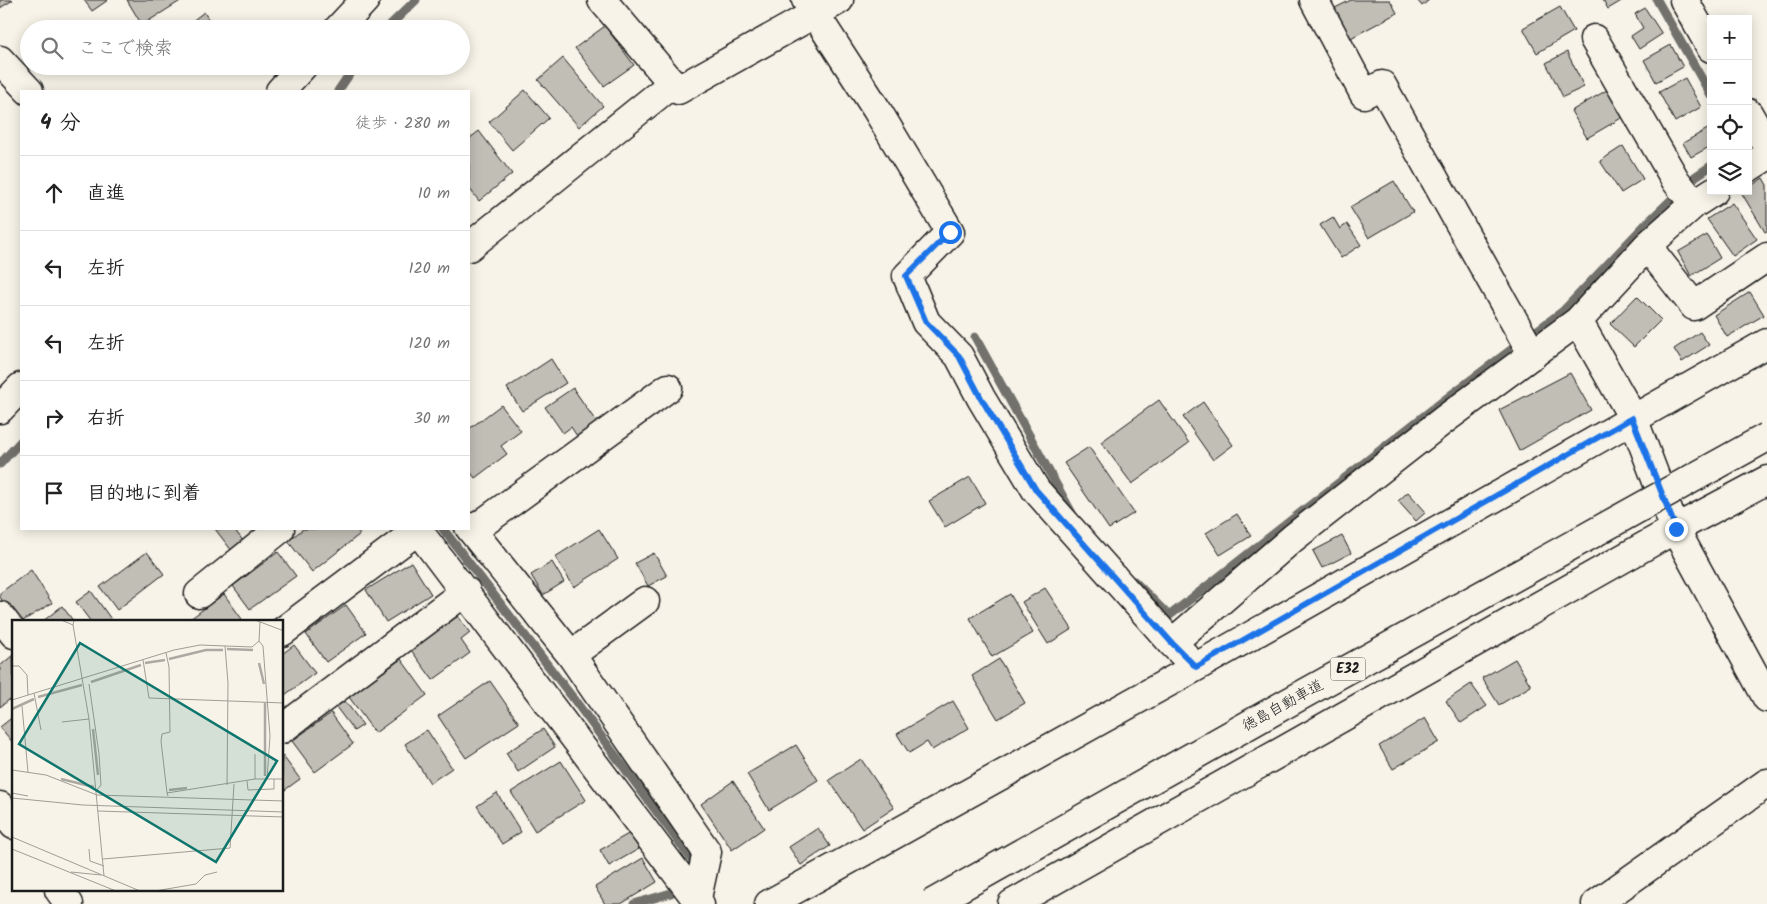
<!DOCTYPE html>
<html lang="ja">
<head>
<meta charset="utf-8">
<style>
  body { margin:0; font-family:Kalam,"Klee One",sans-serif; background:#f2f2f2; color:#222 }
  .controls { position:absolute; right:15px; top:15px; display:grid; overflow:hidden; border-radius:0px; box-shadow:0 2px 12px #0003 }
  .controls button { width:45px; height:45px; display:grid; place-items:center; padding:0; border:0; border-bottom:1px solid #e0e0e0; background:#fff; color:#222; font:25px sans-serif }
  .stop { position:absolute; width:15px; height:15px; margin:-11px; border:4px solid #1a73e8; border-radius:50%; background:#fff }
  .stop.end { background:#1a73e8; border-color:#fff; box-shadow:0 1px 5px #0008 }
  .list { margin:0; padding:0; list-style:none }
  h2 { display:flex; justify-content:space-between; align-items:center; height:65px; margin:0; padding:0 20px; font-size:21px }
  h2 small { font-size:16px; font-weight:400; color:#767676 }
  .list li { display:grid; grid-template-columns:32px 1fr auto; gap:15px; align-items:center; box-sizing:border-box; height:75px; padding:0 20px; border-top:1px solid #e0e0e0 }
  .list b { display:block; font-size:19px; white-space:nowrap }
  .list em { font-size:16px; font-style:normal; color:#767676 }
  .icon { flex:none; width:28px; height:28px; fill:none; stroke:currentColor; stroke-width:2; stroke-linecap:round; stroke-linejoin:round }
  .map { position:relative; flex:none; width:1767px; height:904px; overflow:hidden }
  .search { position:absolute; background:#fff; box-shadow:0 2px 12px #0003; left:20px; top:20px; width:450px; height:55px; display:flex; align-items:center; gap:12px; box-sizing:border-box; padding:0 18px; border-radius:28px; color:#767676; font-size:19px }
  .panel { position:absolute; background:#fff; box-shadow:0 2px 12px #0003; left:20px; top:90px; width:450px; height:440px; border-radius:0px }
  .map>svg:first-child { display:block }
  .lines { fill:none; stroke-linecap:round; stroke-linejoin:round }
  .stream { stroke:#72716c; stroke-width:9 }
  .building { fill:#c0beb5; stroke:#1c1c1c }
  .minor-casing { stroke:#1c1c1c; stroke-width:31 }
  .minor { stroke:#f7f3e8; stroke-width:28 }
  .highway-bridge-casing { stroke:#1c1c1c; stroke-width:31; stroke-linecap:butt }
  .highway-bridge { stroke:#f7f3e8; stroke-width:28 }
  .route { stroke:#1a73e8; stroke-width:6 }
  .labels { text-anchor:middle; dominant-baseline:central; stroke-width:5; stroke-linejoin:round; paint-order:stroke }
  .shield { fill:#f7f3e8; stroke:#5e5c59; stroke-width:1 }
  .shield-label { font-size:14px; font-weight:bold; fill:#1c1c1c }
  .street-label { font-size:15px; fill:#1c1c1c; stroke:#f7f3e8 }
  .inset-river { fill:none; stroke:#aca9a2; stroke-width:2.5 }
  .inset-road { fill:none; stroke:#9f9d96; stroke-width:1 }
  .view { fill:#0f766e; fill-opacity:0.15; stroke:#0f766e; stroke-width:2.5 }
  .inset-edge { fill:none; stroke:#1c1c1c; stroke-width:2.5 }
</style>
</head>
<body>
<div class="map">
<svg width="1767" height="904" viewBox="0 0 1767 904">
  <rect width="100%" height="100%" fill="#f7f3e8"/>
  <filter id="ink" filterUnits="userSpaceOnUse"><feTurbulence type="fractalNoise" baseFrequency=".02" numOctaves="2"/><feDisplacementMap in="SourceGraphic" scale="10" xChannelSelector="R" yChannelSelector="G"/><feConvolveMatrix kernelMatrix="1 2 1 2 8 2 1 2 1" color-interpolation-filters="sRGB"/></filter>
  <g filter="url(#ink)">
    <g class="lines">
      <!-- stream -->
      <path class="stream" d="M1657 0 1711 95
        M386 29 416 0
        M338 91 355 66
        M975 337 1073 515
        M0 464 21 441
        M443 529 573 698 693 861
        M1134 581 1169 616 1452 394 1563 311 1644 226 1696 176 1711 166
        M634 904 671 893"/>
    </g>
    <!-- building -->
    <path class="building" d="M0 0H13L0 8Z
      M84 0H108L92 11Z
      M127 0H182L142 25Z
      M1351 0H1390L1397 13 1349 39 1333 9Z
      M1417 0H1429L1422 6Z
      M1603 0H1623L1608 9Z
      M1560 7 1574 31 1537 53 1523 28Z
      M1645 8 1662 34 1639 49 1631 36 1643 28 1635 14Z
      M204 12 212 25 207 29H182Z
      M605 26 634 65 604 86 575 48Z
      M1671 45 1683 67 1656 82 1644 60Z
      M1567 52 1584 87 1563 97 1546 63Z
      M563 58 603 106 579 127 538 80Z
      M1685 78 1701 107 1675 122 1659 92Z
      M525 90 549 118 512 150 489 122Z
      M1607 90 1623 117 1587 138 1571 111Z
      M1711 127V146L1691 157 1683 143Z
      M479 131 512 174 479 201 469 188V139Z
      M1623 146 1643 179 1621 193 1600 161Z
      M1763 178 1767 185V231L1765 232 1741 192 1748 191V188Z
      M1394 181 1413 212 1369 238 1350 207Z
      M1732 203 1757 239 1733 256 1707 219Z
      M1333 217 1340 229 1347 224 1361 245 1341 258 1320 225Z
      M1707 235 1720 258 1691 276 1678 252Z
      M1750 292 1764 315 1727 337 1714 315Z
      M1637 296 1661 320 1634 347 1610 324Z
      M1700 332 1709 345 1682 362 1674 349Z
      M551 359 566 383 522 411 507 388Z
      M1570 373 1591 410 1519 451 1499 410Z
      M573 388 597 423 577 436 571 427 563 433 545 407Z
      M1159 400 1189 443 1132 484 1101 442Z
      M1203 402 1233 445 1213 460 1183 417Z
      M501 405 521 431 501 446 507 454 475 478 469 470V429Z
      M1089 447 1134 513 1109 529 1064 463Z
      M970 477 985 503 945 527 929 501Z
      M1408 492 1426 512 1416 521 1398 501Z
      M1237 514 1251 536 1220 555 1206 533Z
      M215 529H234L244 542 232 551Z
      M303 529H356L360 534 312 572 288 541Z
      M599 529 618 559 574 587 555 557Z
      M1342 536 1351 553 1322 568 1313 551Z
      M147 552 164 574 117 610 100 587Z
      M278 552 296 576 250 609 233 586Z
      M654 553 667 576 648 586 635 563Z
      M411 562 431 594 386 622 366 590Z
      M552 562 564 582 543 595 531 575Z
      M31 570 52 603 21 622H15L0 597V593Z
      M1045 588 1072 629 1048 644 1022 602Z
      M91 591 113 622H91L76 602Z
      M224 594 244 622H186Z
      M1010 594 1033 633 992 657 970 618Z
      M346 605 366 633 326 662 306 634Z
      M62 606 74 622H42Z
      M458 616 470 633 461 640 470 653 433 680 411 650Z
      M294 645 315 673 282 697V654Z
      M13 655 14 696 0 707V666Z
      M401 659 427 695 375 733 349 697Z
      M999 659 1025 703 998 719 972 676Z
      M1515 659 1531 686 1499 705 1482 678Z
      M490 681 519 723 466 758 438 716Z
      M1471 684 1487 706 1461 723 1446 701Z
      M345 701 363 725 354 731 336 707Z
      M953 701 969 728 932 750 927 742 909 753 897 734Z
      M331 713 353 744 315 772 292 741Z
      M14 716V744L0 727Z
      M1425 718 1439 742 1393 769 1379 746Z
      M543 729 555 747 518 772 506 753Z
      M427 730 452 768 430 783 405 744Z
      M796 745 818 780 769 810 747 774Z
      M282 755 300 779 282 792Z
      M861 759 894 808 862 829 829 780Z
      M561 761 586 800 535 831 511 792Z
      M733 781 764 828 732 850 701 804Z
      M497 793 521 832 502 844 477 806Z
      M818 828 830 846 801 865 789 847Z
      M630 833 639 849 609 866 600 850Z
      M643 858 657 882 621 904H605L595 887Z"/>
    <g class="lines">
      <!-- minor casing -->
      <g class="minor-casing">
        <path id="minor" d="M602 0 678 90 839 0
          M806 0 877 110 950 232 907 276 926 322 959 356 981 398 1036 490 1172 643
          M1314 0 1364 94 1382 85 1533 355
          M1684 0 1711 48
          M338 29 365 0
          M1594 39 1676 181 1694 204
          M0 60 29 91
          M280 91 303 66
          M1748 113 1767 146
          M1748 168 1767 156
          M1647 246 1694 306 1767 257
          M469 247 673 83
          M1578 321 1633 418 1675 529 1767 698
          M0 409 21 387
          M469 527 571 655 707 852 697 898
          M417 529 700 904
          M472 531 668 388
          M199 594 280 529
          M0 616 14 634
          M282 632 418 530
          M571 655 645 601
          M1185 656 1172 643 1293 538 1445 419 1578 321 1647 246 1694 204 1714 191
          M282 729 466 591
          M0 806 14 825
          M59 890 69 904
          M769 904 1196 667 1767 343
          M1012 904 1675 529 1767 480
          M1596 904 1767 783"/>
      </g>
      <!-- minor -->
      <use href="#minor" class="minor"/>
      <!-- highway-bridge casing -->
      <g class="highway-bridge-casing">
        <path id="highway-bridge" d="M931 904 1282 706 1767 437"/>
      </g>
      <!-- highway-bridge -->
      <use href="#highway-bridge" class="highway-bridge"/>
    </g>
  </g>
  <g class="lines" filter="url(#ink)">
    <!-- route -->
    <path class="route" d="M950 232 906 276 926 322 959 356 981 398 1036 490 1172 643 1196 667 1632 418 1676 529"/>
  </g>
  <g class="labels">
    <!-- shield labels -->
    <rect class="shield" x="1330.5" y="657.5" width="35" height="23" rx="4"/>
    <g class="shield-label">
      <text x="1348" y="669">E32</text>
    </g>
    <!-- street labels -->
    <g class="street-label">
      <text transform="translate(1283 706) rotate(-29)">徳島自動車道</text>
    </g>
  </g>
  <!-- overview -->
  <g transform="translate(12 620)">
    <rect width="271" height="271" fill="#f7f3e8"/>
    <path class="inset-river" d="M215 29 241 30M157 39 194 30H211M133 43 153 40M247 43 252 64M79 62 129 45M26 77 70 65M0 89 22 79M81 109 86 155M253 156V83M49 159 82 167M157 170 175 168"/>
    <path class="inset-road" d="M49 0 61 5 62 0M243 0 272 11M248 2 247 21 251 26 258 116 255 159M61 5 77 99 92 256M213 26 216 63 215 165M154 33 157 47 158 112 150 114 149 121 155 173M131 40 137 78 272 83M0 46H7L15 55 16 75M77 64 87 134 89 165 85 170M22 73 29 110M0 80 162 30 188 25 240 27 247 21M10 86 16 152M50 102 77 99M243 134V159M0 150 34 155 85 175 272 181M235 161 236 170 262 169V159M0 173 16 176M156 176 155 173 243 159H272M0 178 71 185 272 192M86 191 272 197M0 217 128 271M0 229 104 271M77 229 78 241 92 246M91 239 218 228 222 164M59 252 89 255M143 271 184 264 193 255 205 252"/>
    <path class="view" d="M68 23 265 141 204 242 7 124Z"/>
    <rect width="271" height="271" class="inset-edge"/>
  </g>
</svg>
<div class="controls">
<button>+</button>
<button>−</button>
<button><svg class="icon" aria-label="locate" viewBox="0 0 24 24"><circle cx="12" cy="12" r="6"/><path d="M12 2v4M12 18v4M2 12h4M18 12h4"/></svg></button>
<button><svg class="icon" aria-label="layers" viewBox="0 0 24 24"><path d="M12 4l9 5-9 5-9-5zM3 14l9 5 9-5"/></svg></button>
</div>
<div class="stop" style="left:950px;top:232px"></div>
<div class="stop end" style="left:1676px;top:529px"></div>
<div class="search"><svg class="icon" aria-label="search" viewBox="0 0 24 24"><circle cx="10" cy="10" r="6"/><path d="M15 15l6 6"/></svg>ここで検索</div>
<section class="panel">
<h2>4 分<small>徒歩 · 280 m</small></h2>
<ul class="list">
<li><svg class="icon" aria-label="ahead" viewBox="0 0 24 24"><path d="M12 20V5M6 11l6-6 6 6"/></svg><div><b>直進</b></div><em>10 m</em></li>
<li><svg class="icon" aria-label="left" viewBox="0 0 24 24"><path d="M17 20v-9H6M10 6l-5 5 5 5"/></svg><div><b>左折</b></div><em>120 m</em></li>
<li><svg class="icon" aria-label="left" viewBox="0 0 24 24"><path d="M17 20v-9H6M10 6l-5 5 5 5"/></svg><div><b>左折</b></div><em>120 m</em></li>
<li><svg class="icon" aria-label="right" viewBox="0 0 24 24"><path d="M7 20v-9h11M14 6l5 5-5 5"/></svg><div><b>右折</b></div><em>30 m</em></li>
<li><svg class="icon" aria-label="arrive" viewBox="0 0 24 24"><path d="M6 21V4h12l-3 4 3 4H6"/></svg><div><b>目的地に到着</b></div></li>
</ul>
</section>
</div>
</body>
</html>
